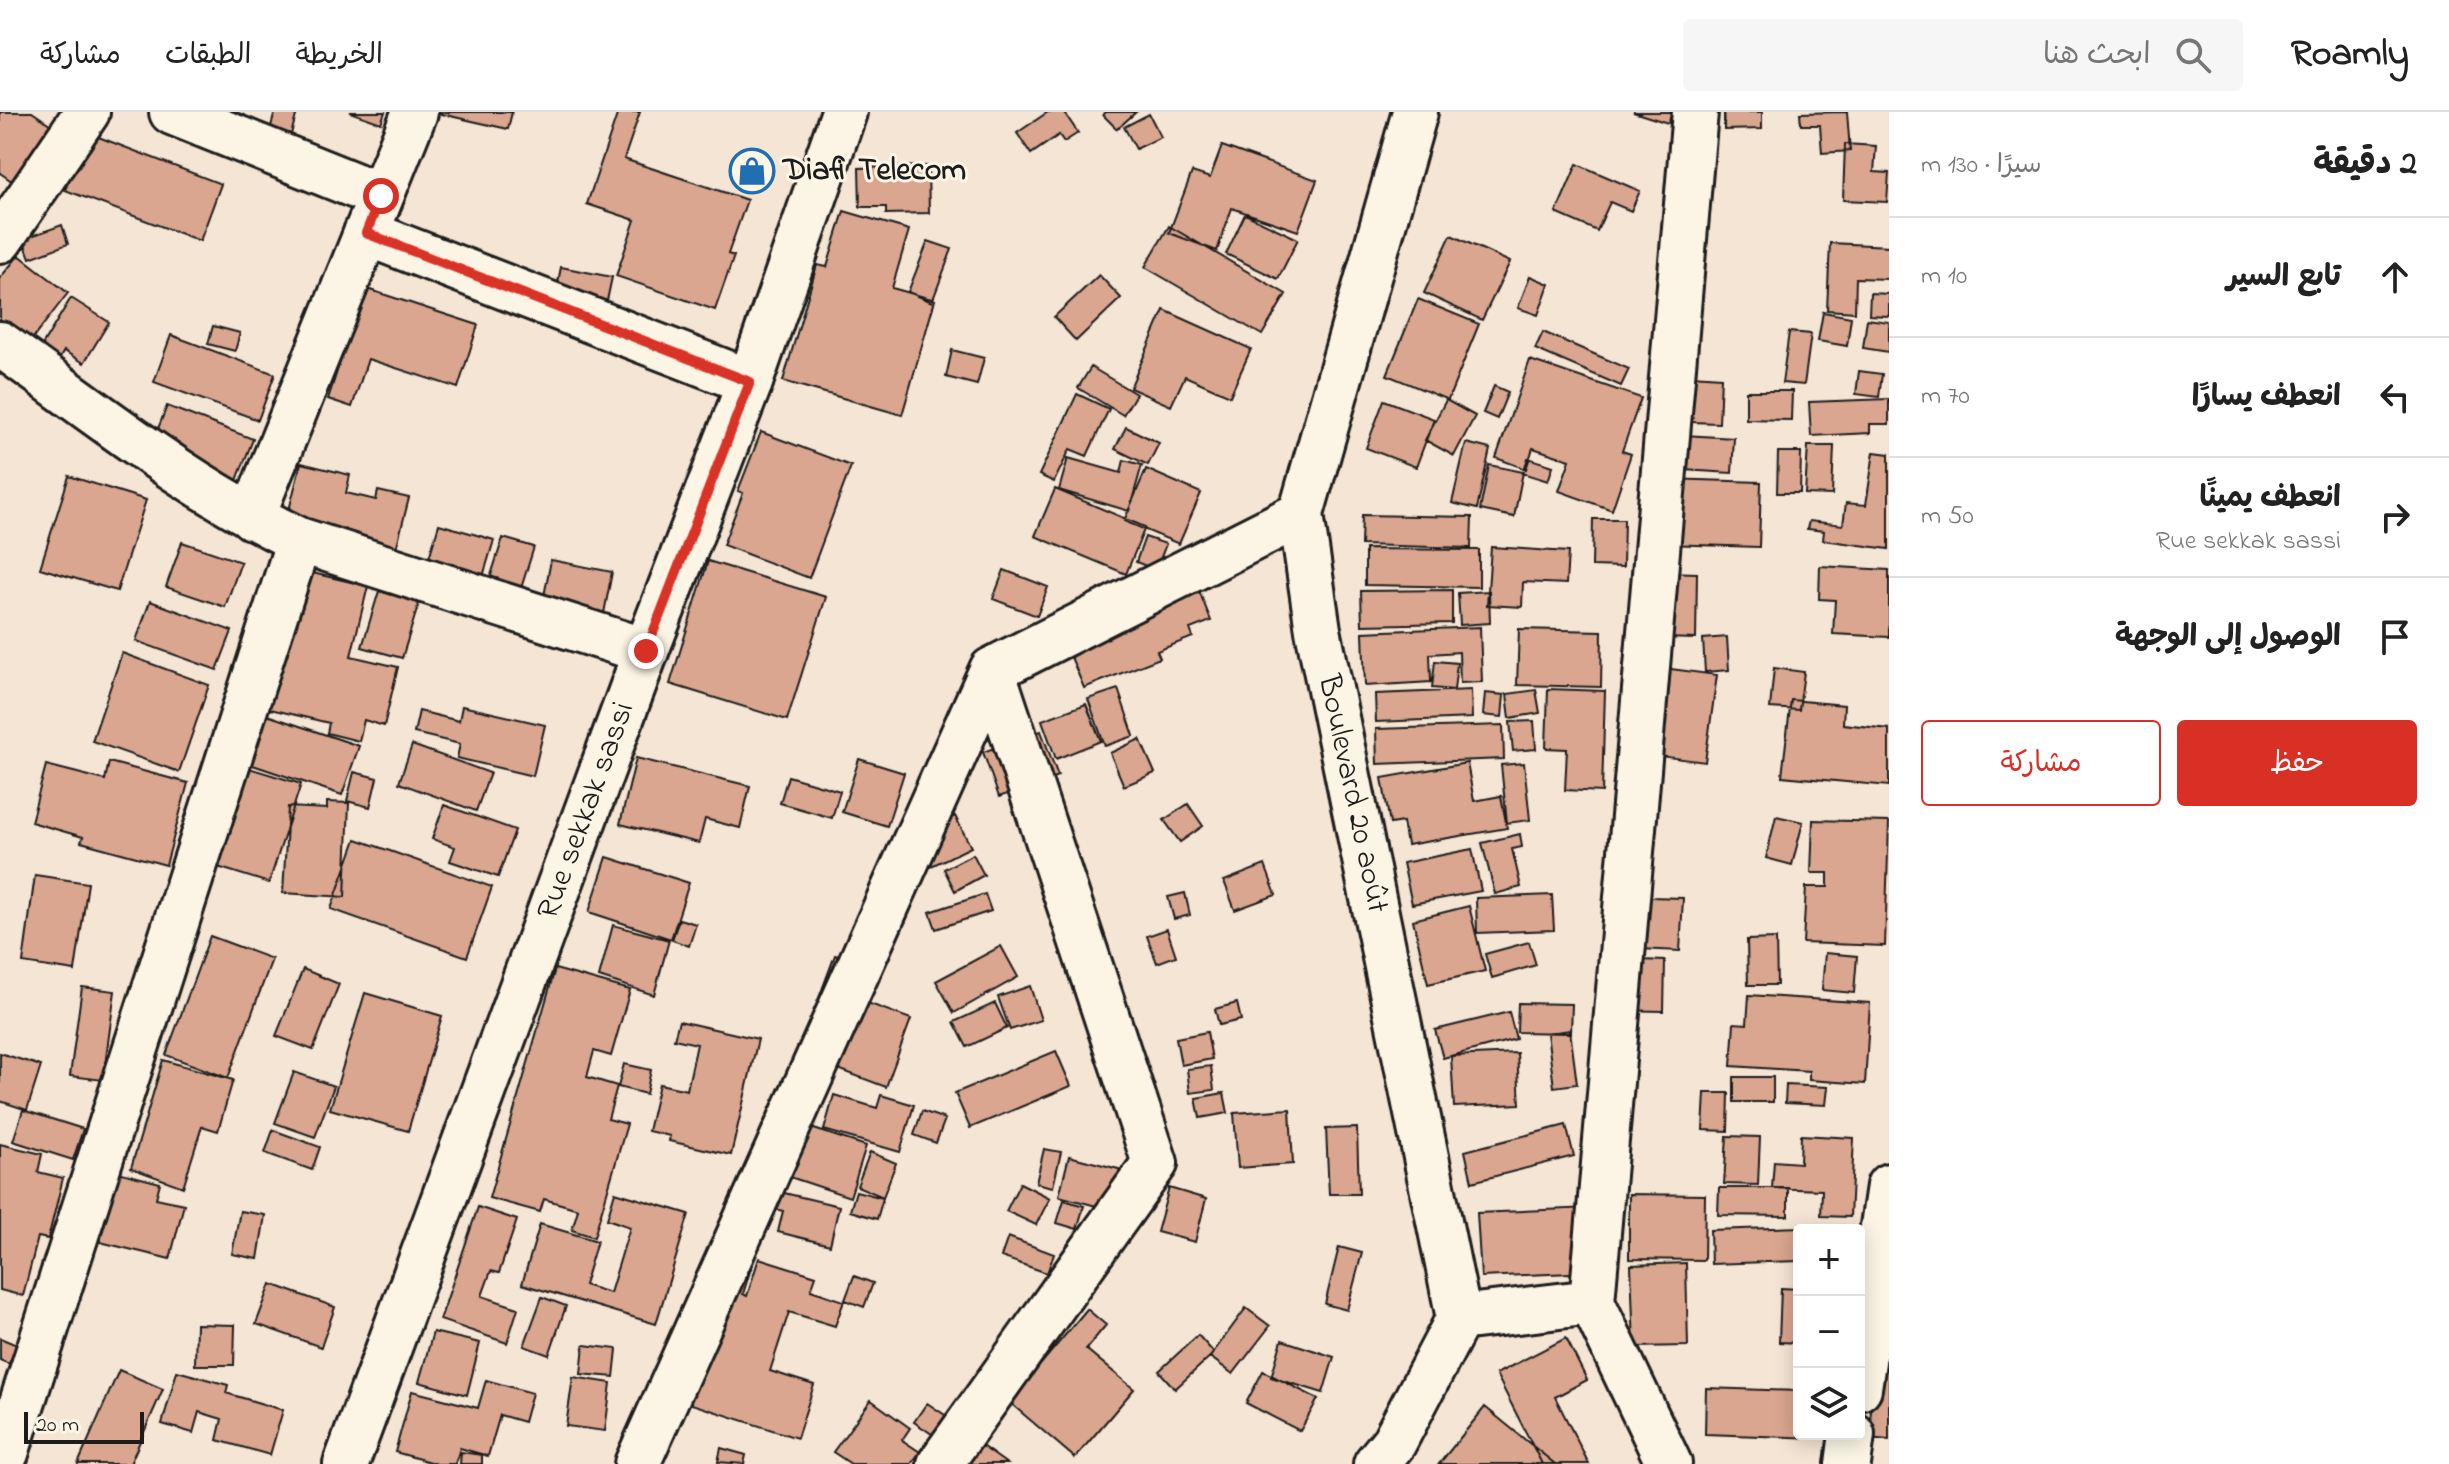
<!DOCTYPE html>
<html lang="ar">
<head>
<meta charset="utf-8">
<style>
  body { margin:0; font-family:"Indie Flower","Playpen Sans Arabic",sans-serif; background:#f6f6f6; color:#222; direction:rtl }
  .controls { position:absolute; right:24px; bottom:24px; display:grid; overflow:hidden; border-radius:8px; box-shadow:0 4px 20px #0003 }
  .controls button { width:72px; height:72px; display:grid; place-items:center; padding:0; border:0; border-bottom:2px solid #e0e0e0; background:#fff; color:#222; font:40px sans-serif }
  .scale { position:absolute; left:24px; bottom:20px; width:120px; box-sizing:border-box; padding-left:8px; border:4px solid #1c1c1c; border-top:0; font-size:22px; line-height:28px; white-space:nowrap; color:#1c1c1c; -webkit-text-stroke:6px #fcf5e5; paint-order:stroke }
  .stop { position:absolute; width:24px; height:24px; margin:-18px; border:6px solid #d93025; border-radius:50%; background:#fff }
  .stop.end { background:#d93025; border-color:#fff; box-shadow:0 2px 8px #0008 }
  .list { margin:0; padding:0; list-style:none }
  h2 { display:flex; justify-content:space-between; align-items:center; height:104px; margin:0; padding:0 32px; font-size:34px }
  h2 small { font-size:26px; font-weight:400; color:#767676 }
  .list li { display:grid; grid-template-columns:52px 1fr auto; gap:24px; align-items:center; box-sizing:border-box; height:120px; padding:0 32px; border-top:2px solid #e0e0e0 }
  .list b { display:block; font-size:30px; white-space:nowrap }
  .list p { margin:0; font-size:26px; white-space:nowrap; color:#767676 }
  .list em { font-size:26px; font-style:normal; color:#767676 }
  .actions { display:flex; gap:16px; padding:24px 32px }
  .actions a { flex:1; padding:18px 0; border:2px solid #d93025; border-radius:8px; text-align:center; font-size:28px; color:#d93025 }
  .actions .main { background:#d93025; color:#fff }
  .icon { flex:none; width:44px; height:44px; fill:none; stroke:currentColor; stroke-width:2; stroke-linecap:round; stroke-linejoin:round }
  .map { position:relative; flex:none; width:1889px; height:1352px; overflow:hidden; direction:ltr }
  header { display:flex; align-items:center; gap:48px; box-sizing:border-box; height:112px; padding:0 40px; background:#fff; border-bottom:2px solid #e0e0e0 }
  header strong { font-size:38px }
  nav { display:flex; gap:44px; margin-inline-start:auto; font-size:28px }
  .search { width:560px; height:72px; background:#f6f6f6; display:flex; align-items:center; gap:20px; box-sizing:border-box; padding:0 28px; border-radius:8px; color:#767676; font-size:30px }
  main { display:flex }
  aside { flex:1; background:#fff }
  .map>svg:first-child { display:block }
  .building { fill:#daa68f; stroke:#1c1c1c; stroke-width:2 }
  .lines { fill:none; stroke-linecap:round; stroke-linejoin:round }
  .street-casing { stroke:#1c1c1c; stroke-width:50 }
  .secondary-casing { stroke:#1c1c1c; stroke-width:50 }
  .street { stroke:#fcf5e5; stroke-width:44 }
  .secondary { stroke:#fcf5e5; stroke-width:44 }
  .route { stroke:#d93025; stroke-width:10 }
  .labels { text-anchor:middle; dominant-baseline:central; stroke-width:6; stroke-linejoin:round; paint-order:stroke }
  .poi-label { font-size:32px; font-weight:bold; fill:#1c1c1c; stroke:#fcf5e5; text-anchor:start }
  .street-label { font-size:32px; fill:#1c1c1c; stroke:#fcf5e5 }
</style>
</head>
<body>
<header>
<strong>Roamly</strong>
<div class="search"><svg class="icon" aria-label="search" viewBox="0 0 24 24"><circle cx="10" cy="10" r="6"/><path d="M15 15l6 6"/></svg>ابحث هنا</div>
<nav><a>الخريطة</a><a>الطبقات</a><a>مشاركة</a></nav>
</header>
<main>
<aside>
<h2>2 دقيقة<small>سيرًا · 130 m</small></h2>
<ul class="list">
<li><svg class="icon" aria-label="ahead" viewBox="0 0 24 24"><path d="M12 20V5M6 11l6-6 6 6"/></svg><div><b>تابع السير</b></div><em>10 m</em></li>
<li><svg class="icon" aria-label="left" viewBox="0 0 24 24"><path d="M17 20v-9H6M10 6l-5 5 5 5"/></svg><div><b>انعطف يسارًا</b></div><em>70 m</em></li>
<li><svg class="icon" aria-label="right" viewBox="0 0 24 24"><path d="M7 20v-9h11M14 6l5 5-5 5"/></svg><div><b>انعطف يمينًا</b><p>Rue sekkak sassi</p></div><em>50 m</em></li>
<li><svg class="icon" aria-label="arrive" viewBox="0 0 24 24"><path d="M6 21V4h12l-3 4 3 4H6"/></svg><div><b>الوصول إلى الوجهة</b></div></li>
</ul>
<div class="actions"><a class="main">حفظ</a><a>مشاركة</a></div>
</aside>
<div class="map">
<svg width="1889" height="1352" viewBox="0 0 1889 1352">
  <rect width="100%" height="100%" fill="#f5e5d4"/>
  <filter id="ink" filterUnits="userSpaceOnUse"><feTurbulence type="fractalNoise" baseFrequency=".0125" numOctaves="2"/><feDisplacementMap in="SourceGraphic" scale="16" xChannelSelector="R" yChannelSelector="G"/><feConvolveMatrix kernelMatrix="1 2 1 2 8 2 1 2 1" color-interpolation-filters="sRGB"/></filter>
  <g filter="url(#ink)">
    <!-- building -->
    <path class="building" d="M0 0H32L57 17 19 74 0 61Z
      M275 0H297L282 56 261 50Z
      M350 0H385L381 11Z
      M432 0H512L508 17Z
      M618 0H640L624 47 747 88 728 142 734 144 715 198 616 164 635 108 587 92Z
      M1048 0H1064L1078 21 1064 30 1059 23 1031 42 1017 21Z
      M1106 0H1136L1117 17 1103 3Z
      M1633 0H1672L1668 11Z
      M1724 0H1762V17L1724 18Z
      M1847 0 1850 39 1822 41 1820 13H1801L1800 1Z
      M1149 2 1161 25 1136 37 1124 15Z
      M88 21 221 72 200 129 65 78Z
      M1845 32 1876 34 1874 60 1889 61 1887 90 1843 88Z
      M1222 34 1317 68 1298 119 1232 96 1217 139 1169 121 1192 60 1210 66Z
      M1577 52 1640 79 1631 99 1610 90 1597 119 1556 101Z
      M928 54 929 101 886 102V95H860L859 56Z
      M844 99 909 118 892 176 935 188 902 303 783 269 817 153 827 155Z
      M1245 102 1298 127 1278 167 1226 142Z
      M62 113 68 132 30 146 23 127Z
      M1169 114 1286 182 1262 223 1145 155Z
      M1451 123 1510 150 1482 208 1424 181Z
      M928 129 952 137 932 190 908 180Z
      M1830 131 1889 134V167L1856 166 1855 200 1827 198Z
      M19 143 68 181 9 257 0 250V166Z
      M561 155 612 165 601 217 551 206Z
      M1099 163 1121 186 1076 229 1054 205Z
      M1530 164 1549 172 1538 203 1518 196Z
      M364 176 478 213 458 276 368 247 352 295 328 287Z
      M1870 181 1889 182V204L1869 203Z
      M71 186 109 210 84 251 64 239 43 275 24 263Z
      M1418 187 1479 212 1448 288 1387 263Z
      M1164 198 1251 237 1230 284 1185 264 1171 294 1130 276Z
      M1823 200 1851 205 1847 234 1818 229Z
      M1867 207 1889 210V240L1863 236Z
      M213 214 240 221 235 239 208 232Z
      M1543 220 1629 257 1621 274 1535 237Z
      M1789 220 1811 222 1804 273 1782 271Z
      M171 223 275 262 258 308 154 270Z
      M952 238 984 246 977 273 946 265Z
      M1530 248 1641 286 1622 339 1631 342 1612 398 1559 379 1570 348 1533 336 1526 357 1496 346Z
      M1091 255 1136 282 1123 303 1078 276Z
      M1859 259 1882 262 1879 285 1856 282Z
      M1691 263 1721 265 1719 311 1690 310Z
      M1494 274 1508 280 1497 307 1483 301Z
      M1746 279H1792L1791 308 1746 307Z
      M1077 282 1109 297 1087 344 1070 337 1054 370 1039 363Z
      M1889 287V312H1870V321L1811 324 1809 290Z
      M1384 288 1434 307 1416 355 1366 336Z
      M1446 288 1475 304 1454 344 1425 328Z
      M167 294 253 327 232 381 146 347Z
      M1126 315 1159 331 1148 353 1115 337Z
      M761 320 851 354 809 466 723 433 743 381 738 379Z
      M1684 323 1734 326 1732 361 1683 358Z
      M1466 331 1490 337 1477 397 1452 391Z
      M1808 334H1834L1832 383 1805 382Z
      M1778 340H1801L1800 381H1777Z
      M1874 340 1889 342V437L1823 428 1824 419 1807 417 1809 409 1843 413 1846 391 1866 393Z
      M1068 346 1121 361 1124 348 1142 353 1129 399 1059 378Z
      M1528 346 1553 354 1548 369 1523 361Z
      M301 351 350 363 346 381 376 388 378 379 409 386 395 441 285 414Z
      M1489 353 1523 360 1514 405 1480 398Z
      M1146 357 1201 381 1179 432 1124 409Z
      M69 364 146 388 117 479 40 456Z
      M1667 367 1761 370 1759 435 1665 432Z
      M1055 377 1145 415 1126 462 1035 424Z
      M1362 403 1472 405 1471 436 1361 433Z
      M1593 407H1624L1623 455 1592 454Z
      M439 412 494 428 478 481 423 466Z
      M1145 425 1166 432 1156 458 1136 450Z
      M503 426 534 435 517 489 486 479Z
      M182 430 241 450 225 495 166 475Z
      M1491 435 1568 440 1566 472 1523 470 1522 495 1487 493Z
      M1365 437 1479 438V475L1365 473Z
      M551 448 612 460 601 517 540 505Z
      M708 449 826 485 787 608 670 572Z
      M1820 454 1889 458V525L1833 522 1835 488 1819 487Z
      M295 457 368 474 351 544 398 555 384 614 364 608 359 629 327 621 329 611 262 595Z
      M1004 458 1048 475 1037 504 993 487Z
      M1664 460 1697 461 1696 527 1662 526Z
      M1194 466 1211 509 1190 517 1193 525 1157 539 1160 546 1084 576 1060 519Z
      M1452 478V511L1362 513 1361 479Z
      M379 479 419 491 402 546 362 535Z
      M1489 479 1490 511 1460 513 1458 481Z
      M150 489 232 519 217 558 136 529Z
      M1480 515 1482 570 1460 571 1459 540 1430 542 1431 570 1365 574 1363 520Z
      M1519 517 1602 519 1601 575 1517 573Z
      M1727 525 1729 558 1705 560 1703 527Z
      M122 541 209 573 179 660 92 629Z
      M1435 549 1457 551 1454 578 1432 576Z
      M1648 554 1717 563 1705 650 1636 641Z
      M1774 556 1804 560 1799 598 1770 596Z
      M1118 577 1134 624 1105 634 1088 587Z
      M1548 577 1605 579 1602 680 1565 678 1567 637 1546 636Z
      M1471 578 1472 606 1376 610 1375 582Z
      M1536 578 1540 601 1510 606 1507 582Z
      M1485 581 1504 583 1502 605 1483 603Z
      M1791 588 1844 593 1843 612 1889 617V674L1782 664Z
      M1086 592 1101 629 1056 647 1042 608Z
      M462 594 545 613 533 664 457 646 460 632 414 621 419 599 459 609Z
      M258 600 359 634 342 683 241 649Z
      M1534 609 1536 637 1513 639 1510 610Z
      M1503 613 1504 647 1377 652 1376 617Z
      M1041 619 1058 664 999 685 983 640Z
      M1140 627 1155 661 1124 674 1110 641Z
      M412 633 490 661 476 699 399 671Z
      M636 646 750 674 740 716 705 707 699 731 620 712Z
      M859 647 904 661 887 714 842 700Z
      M109 650 188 671 166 753 81 730 83 725 31 710 46 653 105 668Z
      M1467 651 1474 689 1501 684 1507 716 1407 733 1403 710 1390 712 1382 666Z
      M1524 651 1530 708 1507 711 1501 653Z
      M236 652 301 672 269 771 205 751Z
      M354 660 377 666 370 695 347 689Z
      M788 664 840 679 832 706 780 691Z
      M327 690 349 691 345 785 283 781 288 695 327 697Z
      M1188 692 1203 714 1180 730 1164 708Z
      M444 693 515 718 498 765 450 749 455 735 432 727Z
      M955 704 971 735 921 759 906 727Z
      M1776 704 1803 710 1792 753 1766 746Z
      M1813 708 1889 710 1885 834 1803 831 1806 775H1828V761H1811Z
      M1520 722 1522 735 1512 737 1521 775 1495 782 1482 731Z
      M356 727 492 775 467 845 331 797Z
      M1472 737 1481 779 1412 792 1403 751Z
      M973 742 984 763 955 779 944 757Z
      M1653 742 1650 785 1683 786 1680 839 1619 836Z
      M607 745 689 771 671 827 589 800Z
      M1265 753 1276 783 1235 798 1224 769Z
      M35 763 88 771 75 859 23 851Z
      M1185 781 1190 803 1174 807 1168 785Z
      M985 782 991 799 936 817 930 800Z
      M1552 783 1554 818 1477 821 1476 786Z
      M1469 794 1485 859 1428 872 1413 808Z
      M679 807 696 812 689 834 672 828Z
      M613 813 669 828 654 883 599 865Z
      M1167 817 1176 844 1157 851 1147 824Z
      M210 824 272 847 228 966 166 943Z
      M1776 827 1777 873H1748L1747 828Z
      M1529 830 1536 853 1492 866 1485 842Z
      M1001 834 1018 865 954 901 936 869Z
      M1825 841 1857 844 1854 881 1822 878Z
      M835 843 852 849 840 881 911 907 886 975 798 942Z
      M1616 847 1665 849 1664 899 1614 898Z
      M303 857 339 872 313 938 276 924Z
      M555 857 630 878 611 944 594 939 587 965 617 974 608 1007 627 1012 594 1125 572 1118 578 1097 544 1087 540 1100 489 1086Z
      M1030 874 1041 908 1010 918 998 885Z
      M82 875 115 879 103 968 70 964Z
      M365 881 442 904 408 1019 330 997Z
      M1749 883 1870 891 1865 972 1809 968V959L1731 954 1734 911 1747 912Z
      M995 891 1007 916 967 935 954 910Z
      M1237 891 1241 908 1219 913 1215 897Z
      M1518 891 1572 892 1571 921 1517 920Z
      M1509 900 1516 927 1443 946 1435 918Z
      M679 909 758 927 731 1043 669 1029 670 1024 648 1019 659 972 687 978 697 932 674 927Z
      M1570 918 1577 972 1554 975 1547 921Z
      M1207 920 1212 947 1181 953 1176 926Z
      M1056 939 1071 974 970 1016 955 981Z
      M0 941 41 954 27 998 0 989Z
      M1517 941 1520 992 1454 995 1451 944Z
      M163 948 233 968 218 1019 202 1014 183 1075 131 1056Z
      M624 952 651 958 646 982 618 975Z
      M1211 954 1214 978 1190 981 1187 957Z
      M294 960 334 974 315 1025 275 1011Z
      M1734 965H1773V990H1734Z
      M1786 973 1828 975 1826 993 1785 991Z
      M1224 981 1228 1001 1200 1006 1196 986Z
      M1705 981H1729L1728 1019 1703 1018Z
      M834 983 877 996 881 983 914 993 900 1040 824 1018Z
      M1290 997 1293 1052 1238 1056 1234 1001Z
      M23 998 83 1017 73 1048 13 1029Z
      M922 999 945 1007 936 1031 914 1023Z
      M774 1004 866 1034 850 1085 757 1054Z
      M1566 1013 1574 1044 1472 1070 1465 1039Z
      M1357 1016 1359 1082H1329L1326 1017Z
      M273 1018 320 1035 312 1058 265 1041Z
      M1801 1023 1854 1026 1850 1105 1821 1104 1822 1078 1772 1076 1774 1049 1800 1051Z
      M1727 1024 1760 1025 1758 1073 1724 1072Z
      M0 1032 42 1042 38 1060 63 1066 48 1127 38 1125 23 1184 0 1178Z
      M1044 1037 1061 1040 1053 1075 1036 1071Z
      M870 1040 896 1051 883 1085 857 1074Z
      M1069 1044 1130 1060 1119 1100 1059 1084Z
      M118 1060 160 1071 156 1086 184 1092 170 1147 100 1130Z
      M1020 1071 1050 1086 1036 1113 1006 1099Z
      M759 1075 839 1094 830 1133 778 1120 783 1099 756 1092Z
      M1169 1076 1206 1087 1195 1130 1157 1120Z
      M1719 1076H1788V1104L1718 1103Z
      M856 1079 883 1086 877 1107 850 1099Z
      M615 1080 689 1102 656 1212 522 1172 540 1112 597 1129 584 1173 610 1181 630 1115 607 1107Z
      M1629 1082 1705 1083 1704 1148 1629 1147Z
      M1064 1088 1084 1094 1077 1117 1057 1111Z
      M478 1095 517 1108 499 1161 491 1159 482 1184 518 1196 507 1231 440 1208Z
      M1591 1096 1593 1160 1481 1165 1477 1101Z
      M240 1099 265 1103 258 1147 232 1142Z
      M1803 1115V1118H1799V1149L1711 1152 1710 1118Z
      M1008 1125 1054 1142 1047 1161 1001 1145Z
      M760 1127 743 1182 747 1184 759 1146 816 1164 811 1178 844 1189 835 1214 789 1200 770 1259 814 1273 797 1326 676 1287Z
      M1339 1135 1362 1141 1347 1198 1325 1192Z
      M1686 1151 1688 1234 1634 1235 1631 1153Z
      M854 1164 873 1171 864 1195 845 1188Z
      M271 1172 335 1195 321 1235 256 1212Z
      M1781 1176 1799 1177V1231L1779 1230Z
      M542 1185 566 1194 549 1243 524 1234Z
      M1246 1196 1270 1214 1233 1262 1210 1245Z
      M1087 1197 1106 1213 1086 1237 1134 1277 1075 1346 1009 1290Z
      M196 1212 235 1213 234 1253H195Z
      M1880 1215 1889 1216V1328L1868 1326Z
      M433 1220 480 1231 467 1283 419 1270Z
      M1198 1223 1214 1241 1175 1277 1159 1259Z
      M0 1226 17 1233 9 1252 0 1248Z
      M1566 1226 1587 1268 1555 1285 1589 1352H1542L1496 1262Z
      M1282 1228 1334 1245 1323 1281 1271 1265Z
      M584 1233 617 1237 614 1265 581 1262Z
      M119 1258 163 1277 130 1352H78Z
      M177 1259 228 1273 226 1281 283 1298 270 1343 217 1328 222 1307 199 1300 193 1321 162 1312Z
      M1263 1259 1318 1287 1300 1319 1246 1291Z
      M573 1265 611 1271 605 1319 566 1314Z
      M486 1268 532 1281 524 1310 500 1303 488 1344 460 1336 455 1352H437L395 1340 412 1279 478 1296Z
      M1706 1276 1799 1279V1322H1816V1326L1705 1322Z
      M871 1288 910 1316 902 1328 920 1340 911 1352H851L833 1340Z
      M927 1291 951 1307 938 1326 914 1310Z
      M1485 1295 1555 1352H1439Z
      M979 1332 1007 1352H964Z
      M721 1336 746 1343 744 1352 718 1350Z
      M461 1340 482 1343V1352H460Z"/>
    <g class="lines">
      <!-- street casing -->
      <g class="street-casing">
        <path id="street" d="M172 0 381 84
          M366 121 750 270
          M0 128 87 0
          M0 232C97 301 191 377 299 428L646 539
          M252 405 415 0
          M1459 1206 1592 1190
          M1859 1276 1889 1074
          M6 1341 299 428
          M637 1352 992 558 1301 402
          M940 1352 1155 1051 992 558
          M1376 1352 1394 1330 1459 1206 1318 518 1301 402 1415 0
          M1669 1352 1592 1190 1695 0
          M1848 1352 1852 1322"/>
      </g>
      <!-- secondary casing -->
      <g class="secondary-casing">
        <path id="secondary" d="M346 1352 646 539 750 270 844 0"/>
      </g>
      <!-- street -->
      <use href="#street" class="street"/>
      <!-- secondary -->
      <use href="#secondary" class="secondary"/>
    </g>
  </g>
  <g class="lines" filter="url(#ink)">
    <!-- route -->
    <path class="route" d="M381 84 366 121 750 270 646 539"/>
  </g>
  <!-- icons -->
  <defs>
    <g id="shop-ring" transform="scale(2.3)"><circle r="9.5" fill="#fcf5e5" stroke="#1f6fb2" stroke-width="1.5"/><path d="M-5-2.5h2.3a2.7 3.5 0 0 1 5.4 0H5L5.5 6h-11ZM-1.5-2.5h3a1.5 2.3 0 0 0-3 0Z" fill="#1f6fb2"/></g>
  </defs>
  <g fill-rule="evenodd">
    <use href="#shop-ring" x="752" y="59"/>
  </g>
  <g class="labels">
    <!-- poi labels -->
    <g class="poi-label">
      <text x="783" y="59">Diafi Telecom</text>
    </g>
    <!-- street labels -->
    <g class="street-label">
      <text transform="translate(1352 682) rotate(78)">Boulevard 20 août</text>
      <text transform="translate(587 699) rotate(-70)">Rue sekkak sassi</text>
    </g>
  </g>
</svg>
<div class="controls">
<button>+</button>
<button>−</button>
<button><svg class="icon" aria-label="layers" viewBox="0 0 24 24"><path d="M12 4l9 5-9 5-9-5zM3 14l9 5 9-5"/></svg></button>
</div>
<div class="scale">20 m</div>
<div class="stop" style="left:381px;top:84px"></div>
<div class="stop end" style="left:646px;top:539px"></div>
</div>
</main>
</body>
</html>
